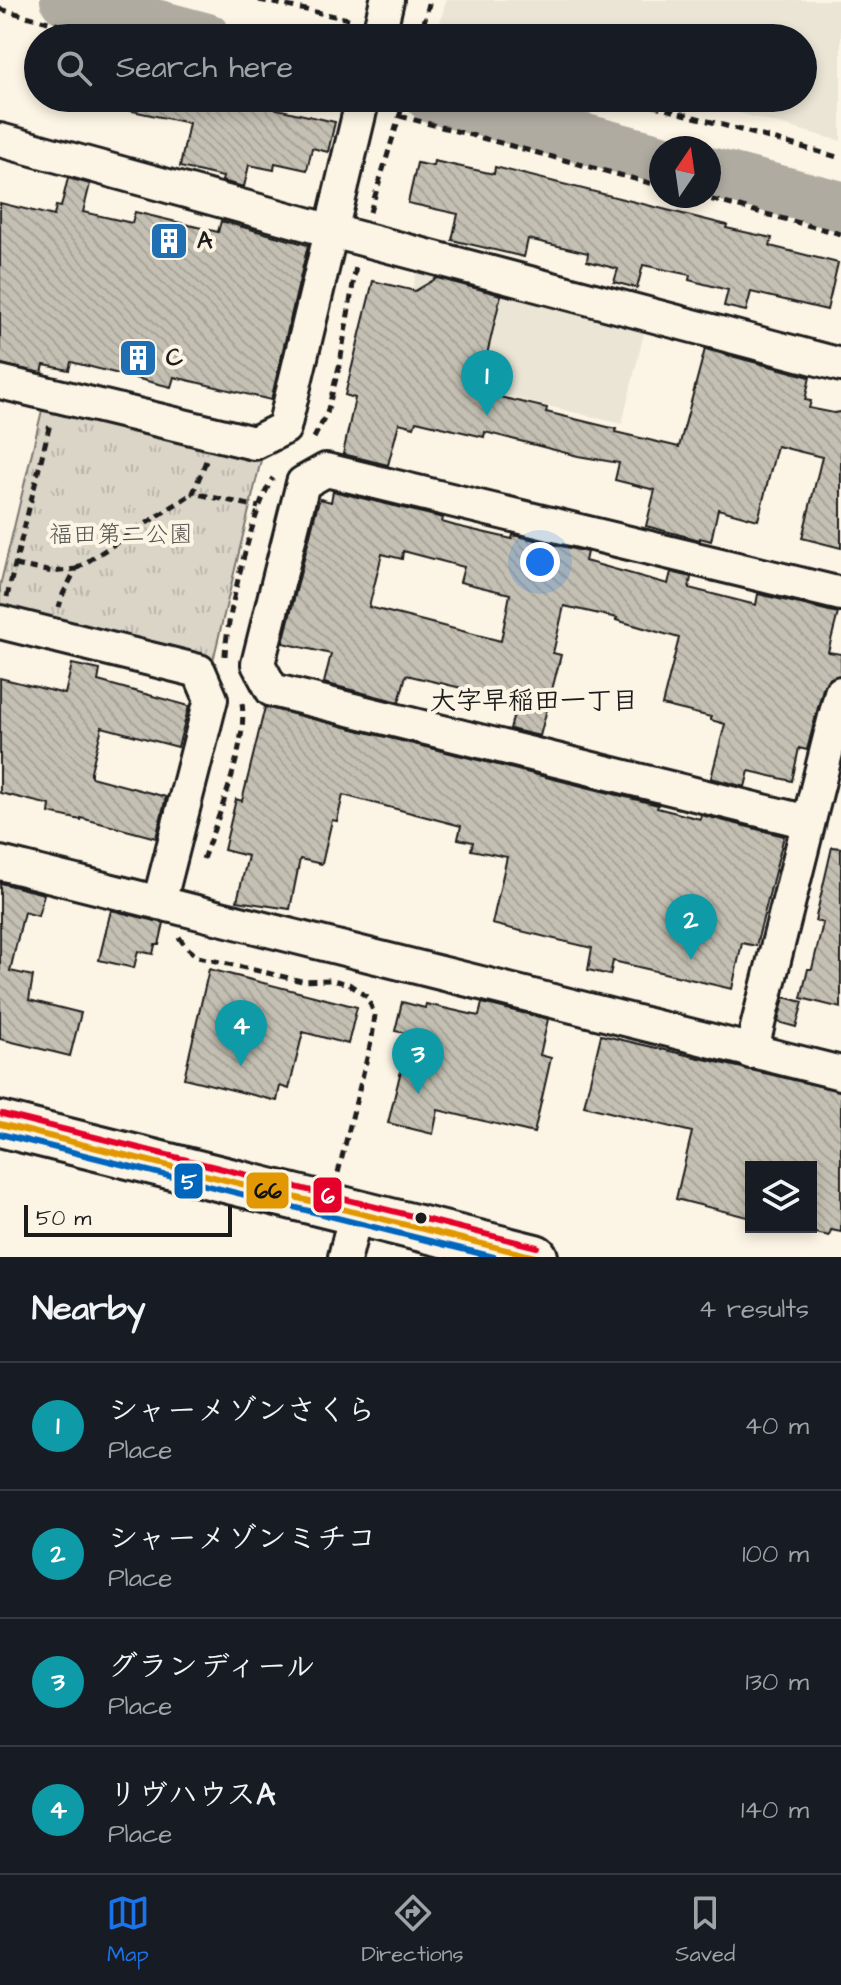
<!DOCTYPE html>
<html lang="en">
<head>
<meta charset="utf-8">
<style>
  body { margin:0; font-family:"Architects Daughter","Klee One",sans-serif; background:#242831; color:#f1f3f6 }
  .controls { position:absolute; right:24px; bottom:24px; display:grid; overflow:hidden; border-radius:0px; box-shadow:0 4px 12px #0003 }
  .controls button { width:72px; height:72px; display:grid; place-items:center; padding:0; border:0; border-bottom:2px solid #363941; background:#171b24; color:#f1f3f6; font:40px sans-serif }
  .compass { position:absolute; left:649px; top:136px; width:72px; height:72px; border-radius:50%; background:#171b24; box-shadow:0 4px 12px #0003; rotate:13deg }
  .scale { position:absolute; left:24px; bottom:20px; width:208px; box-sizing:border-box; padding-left:8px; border:4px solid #1c1c1c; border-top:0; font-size:22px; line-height:28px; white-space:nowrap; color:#1c1c1c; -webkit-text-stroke:6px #fcf5e5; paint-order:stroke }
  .you { position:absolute; left:540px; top:562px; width:28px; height:28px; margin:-20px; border:6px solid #fff; border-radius:50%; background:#1a73e8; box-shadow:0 0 0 12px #1a73e833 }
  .badge { display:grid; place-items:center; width:52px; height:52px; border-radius:50%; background:#1a73e8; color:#fff; font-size:26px; font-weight:700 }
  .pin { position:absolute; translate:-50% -66px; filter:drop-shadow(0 2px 4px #0008) }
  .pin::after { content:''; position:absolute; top:42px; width:28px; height:24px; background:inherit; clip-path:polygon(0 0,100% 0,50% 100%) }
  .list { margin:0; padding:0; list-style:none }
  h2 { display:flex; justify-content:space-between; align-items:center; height:104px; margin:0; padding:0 32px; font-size:34px }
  h2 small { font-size:26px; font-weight:400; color:#9ea1a6 }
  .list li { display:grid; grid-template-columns:52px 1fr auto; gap:24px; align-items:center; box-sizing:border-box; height:128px; padding:0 32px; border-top:2px solid #363941 }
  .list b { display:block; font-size:30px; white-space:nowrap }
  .list p { margin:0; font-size:26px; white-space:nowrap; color:#9ea1a6 }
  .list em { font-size:26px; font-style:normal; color:#9ea1a6 }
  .icon { flex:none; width:44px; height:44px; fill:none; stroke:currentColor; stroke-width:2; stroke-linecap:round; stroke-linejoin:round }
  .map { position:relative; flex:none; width:841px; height:1257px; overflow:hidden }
  .search { position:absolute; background:#171b24; box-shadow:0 4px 12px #0003; left:24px; right:24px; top:24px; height:88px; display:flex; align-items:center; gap:20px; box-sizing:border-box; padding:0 28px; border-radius:44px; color:#9ea1a6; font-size:30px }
  .sheet { height:616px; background:#171b24 }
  nav { display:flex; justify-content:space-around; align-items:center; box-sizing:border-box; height:112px; border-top:2px solid #363941; background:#171b24; font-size:22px; color:#9ea1a6 }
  nav a { display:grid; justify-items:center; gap:4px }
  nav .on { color:#1a73e8 }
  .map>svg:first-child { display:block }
  .built { fill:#ebe5d6 }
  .park { fill:url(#park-tufts); stroke:#7c7872; stroke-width:2 }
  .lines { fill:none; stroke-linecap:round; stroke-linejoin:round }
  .river { stroke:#b0aba1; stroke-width:50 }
  .building { fill:url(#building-back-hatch); stroke:#1c1c1c; stroke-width:2; fill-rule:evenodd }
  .street-casing { stroke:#1c1c1c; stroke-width:38 }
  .secondary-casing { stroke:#1c1c1c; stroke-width:50 }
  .path { stroke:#1c1c1c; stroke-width:5; stroke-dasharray:8 6; stroke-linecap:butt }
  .street { stroke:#fcf5e5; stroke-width:32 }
  .secondary { stroke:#fcf5e5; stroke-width:44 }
  .bus-1-casing { stroke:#fcf5e5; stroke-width:12 }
  .bus-2-casing { stroke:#fcf5e5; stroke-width:12 }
  .bus-3-casing { stroke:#fcf5e5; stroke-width:12 }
  .bus-1 { stroke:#e19803; stroke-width:6 }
  .bus-2 { stroke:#0065bd; stroke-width:6 }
  .bus-3 { stroke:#e4002b; stroke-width:6 }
  .bus-dot { fill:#1c1c1c; stroke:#fcf5e5; stroke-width:3 }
  .labels { text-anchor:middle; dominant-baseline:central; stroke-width:8; stroke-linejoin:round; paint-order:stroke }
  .poi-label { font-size:24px; font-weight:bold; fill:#1c1c1c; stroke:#fcf5e5; text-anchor:start }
  .park-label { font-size:24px; fill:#555450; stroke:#fcf5e5 }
  .neighbourhood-label { font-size:26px; font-weight:bold; fill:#1c1c1c; stroke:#fcf5e5 }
  .line-badge { stroke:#fcf5e5; stroke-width:3 }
  .badge-label { font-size:22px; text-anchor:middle; font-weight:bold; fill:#fff }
  .pale-badge-label { font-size:22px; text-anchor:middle; font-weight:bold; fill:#111 }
</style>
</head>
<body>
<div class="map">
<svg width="841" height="1257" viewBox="0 0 841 1257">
  <defs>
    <pattern id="park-tufts" width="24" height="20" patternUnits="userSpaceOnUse" patternTransform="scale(2)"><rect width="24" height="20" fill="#dbd5c8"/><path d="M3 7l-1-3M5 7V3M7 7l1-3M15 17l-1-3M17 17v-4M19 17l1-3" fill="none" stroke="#bbb6ab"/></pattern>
    <pattern id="building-back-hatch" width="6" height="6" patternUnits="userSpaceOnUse" patternTransform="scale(2)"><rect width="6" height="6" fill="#c4c0b3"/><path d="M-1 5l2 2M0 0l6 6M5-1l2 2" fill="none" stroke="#a8a499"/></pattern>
  </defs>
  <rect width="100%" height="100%" fill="#fcf5e5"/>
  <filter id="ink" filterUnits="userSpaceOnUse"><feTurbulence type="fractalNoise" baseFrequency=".0125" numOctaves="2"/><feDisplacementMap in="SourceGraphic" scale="16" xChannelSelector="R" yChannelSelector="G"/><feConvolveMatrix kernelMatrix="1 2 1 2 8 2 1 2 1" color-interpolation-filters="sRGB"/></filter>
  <g filter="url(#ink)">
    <!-- built -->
    <path class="built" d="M446 0H841V141L684 98H803V38H464L438 31Z
      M417 270 646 325 622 424 394 369Z"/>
    <!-- park -->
    <path class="park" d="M43 406 261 460 212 665 0 614V586Z"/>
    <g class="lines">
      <!-- river -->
      <path class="river" d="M65 0 207 38
        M431 98 661 159
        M709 172 841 206"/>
    </g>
    <!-- building -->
    <path class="building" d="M119 98H228L335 122 328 152 312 148 307 170 275 163 274 170 249 165 244 187 222 181 223 177 180 167 189 123 118 108Z
      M434 161 494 174 495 167 727 225 726 228 772 238 770 246 838 263 827 310 751 292 746 311 724 306 728 290 689 280 690 275 643 265 637 288 614 282 618 269 587 261 588 253 528 239 524 257 452 240 458 214 408 203 417 163 433 166Z
      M68 178 90 184 83 212 132 223 135 212 218 232 221 221 308 245 271 400 174 377 171 387 71 362 69 370 44 365 42 373 0 364V203L54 216 56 206 61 207Z
      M437 278 501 295 485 363 470 390 547 408 546 412 616 429 615 432 679 447 705 349 810 377 805 400 811 401 809 408 834 413 841 412V548L802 538 822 457 777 446 758 520 718 509 711 541 700 538V540L646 526 655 490 615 480 619 463 578 456 485 432 484 437 416 421 414 427 399 423 388 465 343 454 355 398 345 395 373 281 415 291Z
      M333 491 443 518 442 522 456 526 512 539 513 535 587 552 585 561 668 584 671 572 691 577 689 588 756 605 758 594 838 613 828 652 841 654V675L828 679 823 688 807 750 799 748 792 781 749 771 745 787 711 778 725 724 711 720V717L662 705 679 638 616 620 617 618 564 606 553 653 561 655 540 736 510 729 517 701 406 675 399 702 324 683 331 654 283 643 317 507 320 499 331 502ZM403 551 464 567 460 582 510 594 501 641 369 607 382 554 402 559Z
      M72 664 100 670 98 681 189 706 178 747 102 727 91 771V777L166 797 156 838 81 818V820L49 813 50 805 0 793V678L65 694Z
      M265 707 658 805 657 808 700 819 701 815 784 836 756 946 742 943 732 989 613 961 610 975 588 970 592 948 492 924 507 857 471 850 473 842 458 839 461 826 343 795 337 821 332 820 322 864 300 859 290 909 237 901 248 856 224 850 236 799 242 801Z
      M832 847 841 848V1008L801 998 808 969H812L823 923 815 921Z
      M0 883 44 894 38 916 24 912 10 971 33 976 29 1000 81 1013 70 1056 0 1039Z
      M111 910 164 923 159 945H155L153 954 138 951 134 968 99 960Z
      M209 969 357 1007 348 1044 303 1032 289 1089 280 1086 277 1101 184 1078Z
      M784 997 803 1002 796 1027 778 1022Z
      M402 1002 425 1008 426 1004 479 1016 482 1003 548 1019 540 1055 551 1058 534 1133 438 1110 433 1134 388 1123 410 1034 395 1031Z
      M601 1035 841 1091V1232L831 1230 829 1236 811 1232V1167H751V1218L676 1199 692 1132 584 1106Z"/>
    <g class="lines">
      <!-- street casing -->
      <g class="street-casing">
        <path id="street" d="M378 38 387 0
          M0 140 332 231 841 365
          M0 382 254 443 284 428 363 98
          M0 622 199 671 211 699 159 903
          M808 822 272 690 258 664 303 483 326 470 841 594
          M0 863 841 1073
          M751 1052 841 693
          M345 1257 356 1212"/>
      </g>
      <!-- secondary casing -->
      <g class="secondary-casing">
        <path id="secondary" d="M0 1124 535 1257"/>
      </g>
      <!-- path -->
      <path class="path" d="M259 0 353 20
        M0 9 108 38
        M420 38 430 0
        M626 98 841 158
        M400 116 661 186
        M698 196 841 234
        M370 212 405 98
        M314 438 327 413 340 363 356 266
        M206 461 193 493 259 507
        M15 565 53 572 76 569 63 594 59 607
        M76 569 193 493
        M7 597 50 424
        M225 656C226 619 253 507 273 478
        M203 859C218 818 248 744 242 703
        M179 937 185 946 198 957 302 981 332 980 349 984 367 997 375 1015 372 1038 338 1173"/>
      <!-- street -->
      <use href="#street" class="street"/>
      <!-- secondary -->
      <use href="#secondary" class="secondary"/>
      <!-- bus-1 casing -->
      <g class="bus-1-casing">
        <path id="bus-1" d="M0 1124 535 1257"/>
      </g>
      <!-- bus-2 casing -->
      <g class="bus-2-casing">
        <path id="bus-2" d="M0 1134 494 1257"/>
      </g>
      <!-- bus-3 casing -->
      <g class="bus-3-casing">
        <path id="bus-3" d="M2 1114 537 1247"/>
      </g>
      <!-- bus-1 -->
      <use href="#bus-1" class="bus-1"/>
      <!-- bus-2 -->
      <use href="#bus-2" class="bus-2"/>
      <!-- bus-3 -->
      <use href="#bus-3" class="bus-3"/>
    </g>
  </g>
  <!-- icons -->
  <defs>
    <g id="building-square" transform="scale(2)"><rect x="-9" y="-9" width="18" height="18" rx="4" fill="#1f6fb2" stroke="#fcf5e5"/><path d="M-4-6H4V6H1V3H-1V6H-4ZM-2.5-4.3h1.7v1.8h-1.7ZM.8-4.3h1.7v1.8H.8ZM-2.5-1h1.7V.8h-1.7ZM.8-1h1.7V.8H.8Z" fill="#fff"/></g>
  </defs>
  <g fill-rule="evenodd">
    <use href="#building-square" x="169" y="241"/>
    <use href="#building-square" x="138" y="358"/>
  </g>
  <!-- markers -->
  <circle class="bus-dot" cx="421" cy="1218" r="7"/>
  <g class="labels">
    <!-- poi labels -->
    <g class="poi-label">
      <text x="197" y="241">A</text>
      <text x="166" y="358">C</text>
    </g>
    <!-- park labels -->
    <g class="park-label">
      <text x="121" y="535">福田第二公園</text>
    </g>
    <!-- neighbourhood labels -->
    <g class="neighbourhood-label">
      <text x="534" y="701">大字早稲田一丁目</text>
    </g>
  </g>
  <g class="line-badge">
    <rect x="173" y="1162" width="31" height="38" rx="8" fill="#0065bd"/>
    <rect x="245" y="1171" width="45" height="39" rx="8" fill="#e19803"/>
    <rect x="312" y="1176" width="31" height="38" rx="8" fill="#e4002b"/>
  </g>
  <g class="badge-label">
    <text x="189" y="1189">5</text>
    <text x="328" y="1203">6</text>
  </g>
  <g class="pale-badge-label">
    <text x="268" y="1198">66</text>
  </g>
</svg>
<div class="controls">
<button><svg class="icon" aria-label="layers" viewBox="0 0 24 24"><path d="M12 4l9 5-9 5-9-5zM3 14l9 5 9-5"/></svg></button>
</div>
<svg class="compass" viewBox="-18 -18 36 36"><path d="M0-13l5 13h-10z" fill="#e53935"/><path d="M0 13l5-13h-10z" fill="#9ea1a6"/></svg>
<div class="scale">50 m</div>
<div class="you"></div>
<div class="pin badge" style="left:487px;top:416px;background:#0f9aa8">1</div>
<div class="pin badge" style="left:691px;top:960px;background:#0f9aa8">2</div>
<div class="pin badge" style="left:418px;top:1094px;background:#0f9aa8">3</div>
<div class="pin badge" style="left:241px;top:1066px;background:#0f9aa8">4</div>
<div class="search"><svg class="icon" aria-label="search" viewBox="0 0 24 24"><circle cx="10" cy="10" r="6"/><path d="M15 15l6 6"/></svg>Search here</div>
</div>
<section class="sheet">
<h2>Nearby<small>4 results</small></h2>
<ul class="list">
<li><span class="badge" style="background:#0f9aa8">1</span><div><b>シャーメゾンさくら</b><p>Place</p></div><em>40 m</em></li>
<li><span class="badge" style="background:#0f9aa8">2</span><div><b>シャーメゾンミチコ</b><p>Place</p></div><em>100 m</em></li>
<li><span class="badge" style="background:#0f9aa8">3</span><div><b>グランディール</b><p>Place</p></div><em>130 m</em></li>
<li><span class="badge" style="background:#0f9aa8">4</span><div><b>リヴハウスA</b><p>Place</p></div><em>140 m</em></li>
</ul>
</section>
<nav>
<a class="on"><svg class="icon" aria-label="map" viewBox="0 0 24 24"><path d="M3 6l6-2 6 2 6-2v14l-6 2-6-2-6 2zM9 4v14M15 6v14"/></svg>Map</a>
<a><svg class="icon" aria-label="directions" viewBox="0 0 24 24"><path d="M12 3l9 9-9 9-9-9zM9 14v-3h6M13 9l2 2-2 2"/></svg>Directions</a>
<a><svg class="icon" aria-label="saved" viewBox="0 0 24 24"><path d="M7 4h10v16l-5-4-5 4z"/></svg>Saved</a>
</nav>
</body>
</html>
